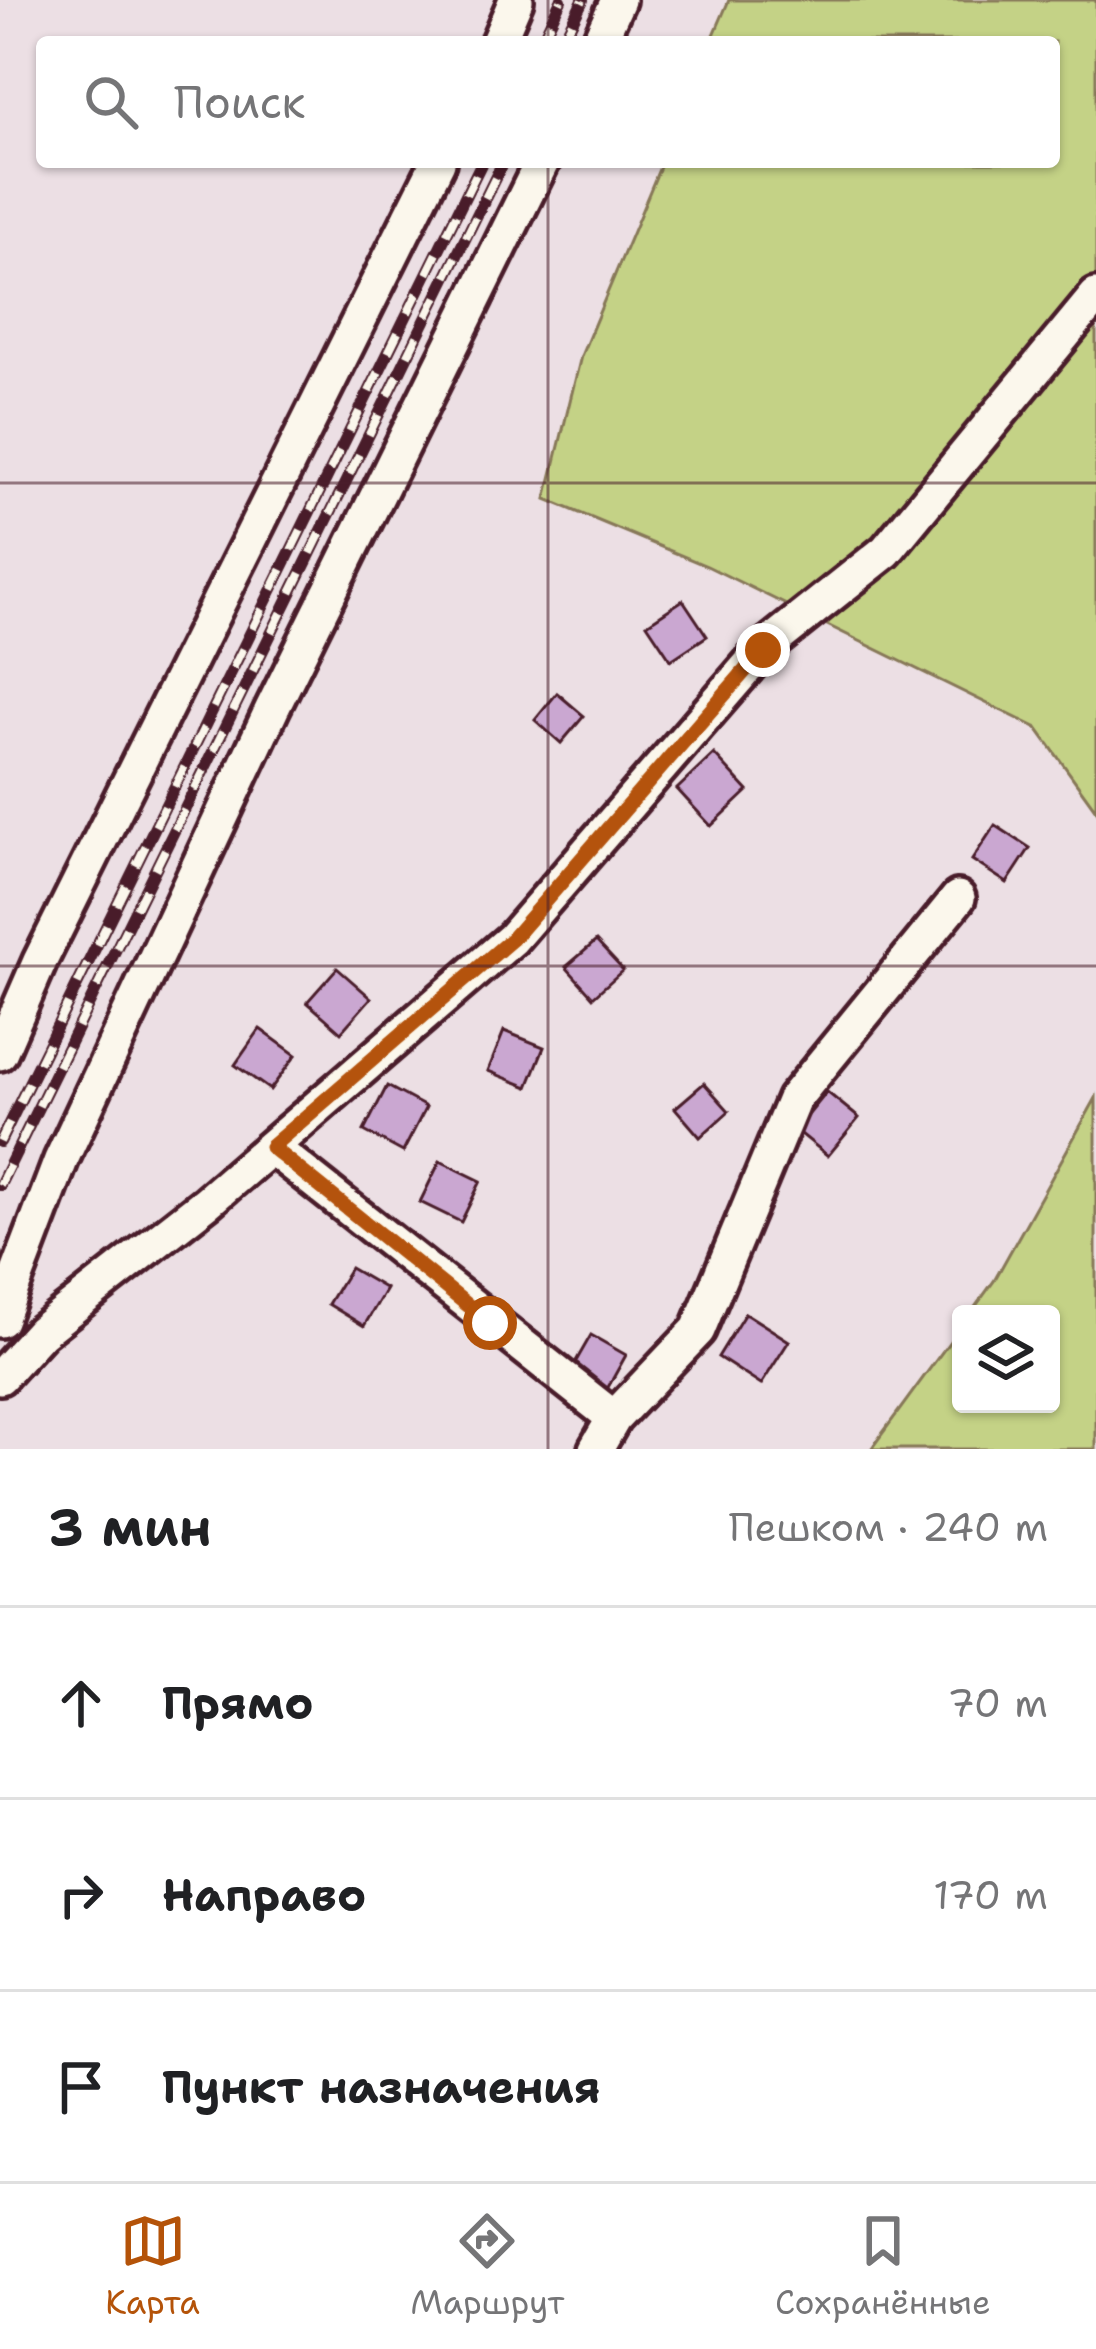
<!DOCTYPE html>
<html lang="ru">
<head>
<meta charset="utf-8">
<style>
  body { margin:0; font-family:"Shantell Sans",sans-serif; background:#f6f6f6; color:#202124 }
  .controls { position:absolute; right:36px; bottom:36px; display:grid; overflow:hidden; border-radius:12px; box-shadow:0 3px 9px #0004 }
  .controls button { width:108px; height:108px; display:grid; place-items:center; padding:0; border:0; border-bottom:3px solid #e0e0e0; background:#fff; color:#202124; font:60px sans-serif }
  .stop { position:absolute; width:36px; height:36px; margin:-27px; border:9px solid #b45309; border-radius:50%; background:#fff }
  .stop.end { background:#b45309; border-color:#fff; box-shadow:0 3px 12px #0008 }
  .list { margin:0; padding:0; list-style:none }
  h2 { display:flex; justify-content:space-between; align-items:center; height:156px; margin:0; padding:0 48px; font-size:51px }
  h2 small { font-size:39px; font-weight:400; color:#757577 }
  .list li { display:grid; grid-template-columns:78px 1fr auto; gap:36px; align-items:center; box-sizing:border-box; height:192px; padding:0 48px; border-top:3px solid #e0e0e0 }
  .list b { display:block; font-size:45px; white-space:nowrap }
  .list em { font-size:39px; font-style:normal; color:#757577 }
  .icon { flex:none; width:66px; height:66px; fill:none; stroke:currentColor; stroke-width:2; stroke-linecap:round; stroke-linejoin:round }
  .map { position:relative; flex:none; width:1096px; height:1449px; overflow:hidden }
  .search { position:absolute; background:#fff; box-shadow:0 3px 9px #0004; left:36px; right:36px; top:36px; height:132px; display:flex; align-items:center; gap:30px; box-sizing:border-box; padding:0 42px; border-radius:12px; color:#757577; font-size:45px }
  .sheet { height:732px; background:#fff }
  nav { display:flex; justify-content:space-around; align-items:center; box-sizing:border-box; height:168px; border-top:3px solid #e0e0e0; background:#fff; font-size:33px; color:#757577 }
  nav a { display:grid; justify-items:center; gap:6px }
  nav .on { color:#b45309 }
  .map>svg:first-child { display:block }
  .green { fill:#c4d286; stroke:#877858; stroke-width:3 }
  .building { fill:#caa7d1; stroke:#4a1f2b; stroke-width:3 }
  .lines { fill:none; stroke-linecap:round; stroke-linejoin:round }
  .minor-casing { stroke:#4a1f2b; stroke-width:42 }
  .minor { stroke:#fbf7ec; stroke-width:33 }
  .rail-casing { stroke:#4a1f2b; stroke-width:12 }
  .rail { stroke:#fbf7ec; stroke-width:8; stroke-dasharray:22; stroke-linecap:butt }
  .route { stroke:#b45309; stroke-width:15 }
  .grid { fill:none; stroke:#4a1f2b; stroke-width:3; stroke-opacity:0.55 }
</style>
</head>
<body>
<div class="map">
<svg width="1096" height="1449" viewBox="0 0 1096 1449">
  <rect width="100%" height="100%" fill="#ecdfe4"/>
  <filter id="ink" filterUnits="userSpaceOnUse"><feTurbulence type="fractalNoise" baseFrequency=".00833" numOctaves="2"/><feDisplacementMap in="SourceGraphic" scale="24" xChannelSelector="R" yChannelSelector="G"/><feConvolveMatrix kernelMatrix="1 2 1 2 8 2 1 2 1" color-interpolation-filters="sRGB"/></filter>
  <g filter="url(#ink)">
    <!-- green -->
    <path class="green" d="M729 0H1096V810L1037 728 707 566 546 499 581 356 662 162H1054V42H711Z
      M1096 1098V1449H871L961 1326V1404H1051V1314H970L994 1281Z"/>
    <!-- building -->
    <path class="building" d="M683 600 707 636 671 660 647 624Z
      M557 693 584 716 561 743 535 720Z
      M714 754 748 791 711 826 677 789Z
      M995 825 1030 848 1007 883 972 860Z
      M596 941 623 970 593 997 566 967Z
      M337 968 371 998 341 1032 307 1002Z
      M260 1029 296 1055 270 1090 235 1065Z
      M504 1031 544 1047 528 1087 488 1071Z
      M704 1083 729 1111 700 1137 675 1108Z
      M387 1086 426 1107 403 1152 364 1131Z
      M827 1092 859 1118 828 1156 796 1130Z
      M440 1161 481 1181 461 1222 420 1202Z
      M350 1268 386 1289 364 1326 328 1304Z
      M745 1313 789 1341 761 1385 718 1357Z
      M591 1335 626 1355 606 1391 571 1370Z"/>
    <g class="lines">
      <!-- minor casing -->
      <g class="minor-casing">
        <path id="minor" d="M498 42 516 0
          M599 42 618 0
          M0 1053 40 961 438 162
          M271 1147 614 1418 698 1330 794 1099 958 898
          M0 1320 61 1160 272 709 542 162
          M0 1377 41 1332 207 1202 512 939 763 649 886 551 1096 296
          M596 1449 614 1418"/>
      </g>
      <!-- minor -->
      <use href="#minor" class="minor"/>
      <!-- rail casing -->
      <g class="rail-casing">
        <path id="rail" d="M541 42 561 0
          M562 42 583 0
          M0 1142 482 162
          M0 1185 503 162"/>
      </g>
      <!-- rail -->
      <use href="#rail" class="rail"/>
    </g>
  </g>
  <g class="lines" filter="url(#ink)">
    <!-- route -->
    <path class="route" d="M490 1323 271 1147 512 939 763 650"/>
  </g>
  <!-- grid -->
  <path class="grid" d="M548 0V42M548 162V1449M0 483H1096M0 966H1096"/>
</svg>
<div class="controls">
<button><svg class="icon" aria-label="layers" viewBox="0 0 24 24"><path d="M12 4l9 5-9 5-9-5zM3 14l9 5 9-5"/></svg></button>
</div>
<div class="stop" style="left:490px;top:1323px"></div>
<div class="stop end" style="left:763px;top:650px"></div>
<div class="search"><svg class="icon" aria-label="search" viewBox="0 0 24 24"><circle cx="10" cy="10" r="6"/><path d="M15 15l6 6"/></svg>Поиск</div>
</div>
<section class="sheet">
<h2>3 мин<small>Пешком · 240 m</small></h2>
<ul class="list">
<li><svg class="icon" aria-label="ahead" viewBox="0 0 24 24"><path d="M12 20V5M6 11l6-6 6 6"/></svg><div><b>Прямо</b></div><em>70 m</em></li>
<li><svg class="icon" aria-label="right" viewBox="0 0 24 24"><path d="M7 20v-9h11M14 6l5 5-5 5"/></svg><div><b>Направо</b></div><em>170 m</em></li>
<li><svg class="icon" aria-label="arrive" viewBox="0 0 24 24"><path d="M6 21V4h12l-3 4 3 4H6"/></svg><div><b>Пункт назначения</b></div></li>
</ul>
</section>
<nav>
<a class="on"><svg class="icon" aria-label="map" viewBox="0 0 24 24"><path d="M3 6l6-2 6 2 6-2v14l-6 2-6-2-6 2zM9 4v14M15 6v14"/></svg>Карта</a>
<a><svg class="icon" aria-label="directions" viewBox="0 0 24 24"><path d="M12 3l9 9-9 9-9-9zM9 14v-3h6M13 9l2 2-2 2"/></svg>Маршрут</a>
<a><svg class="icon" aria-label="saved" viewBox="0 0 24 24"><path d="M7 4h10v16l-5-4-5 4z"/></svg>Сохранённые</a>
</nav>
</body>
</html>
